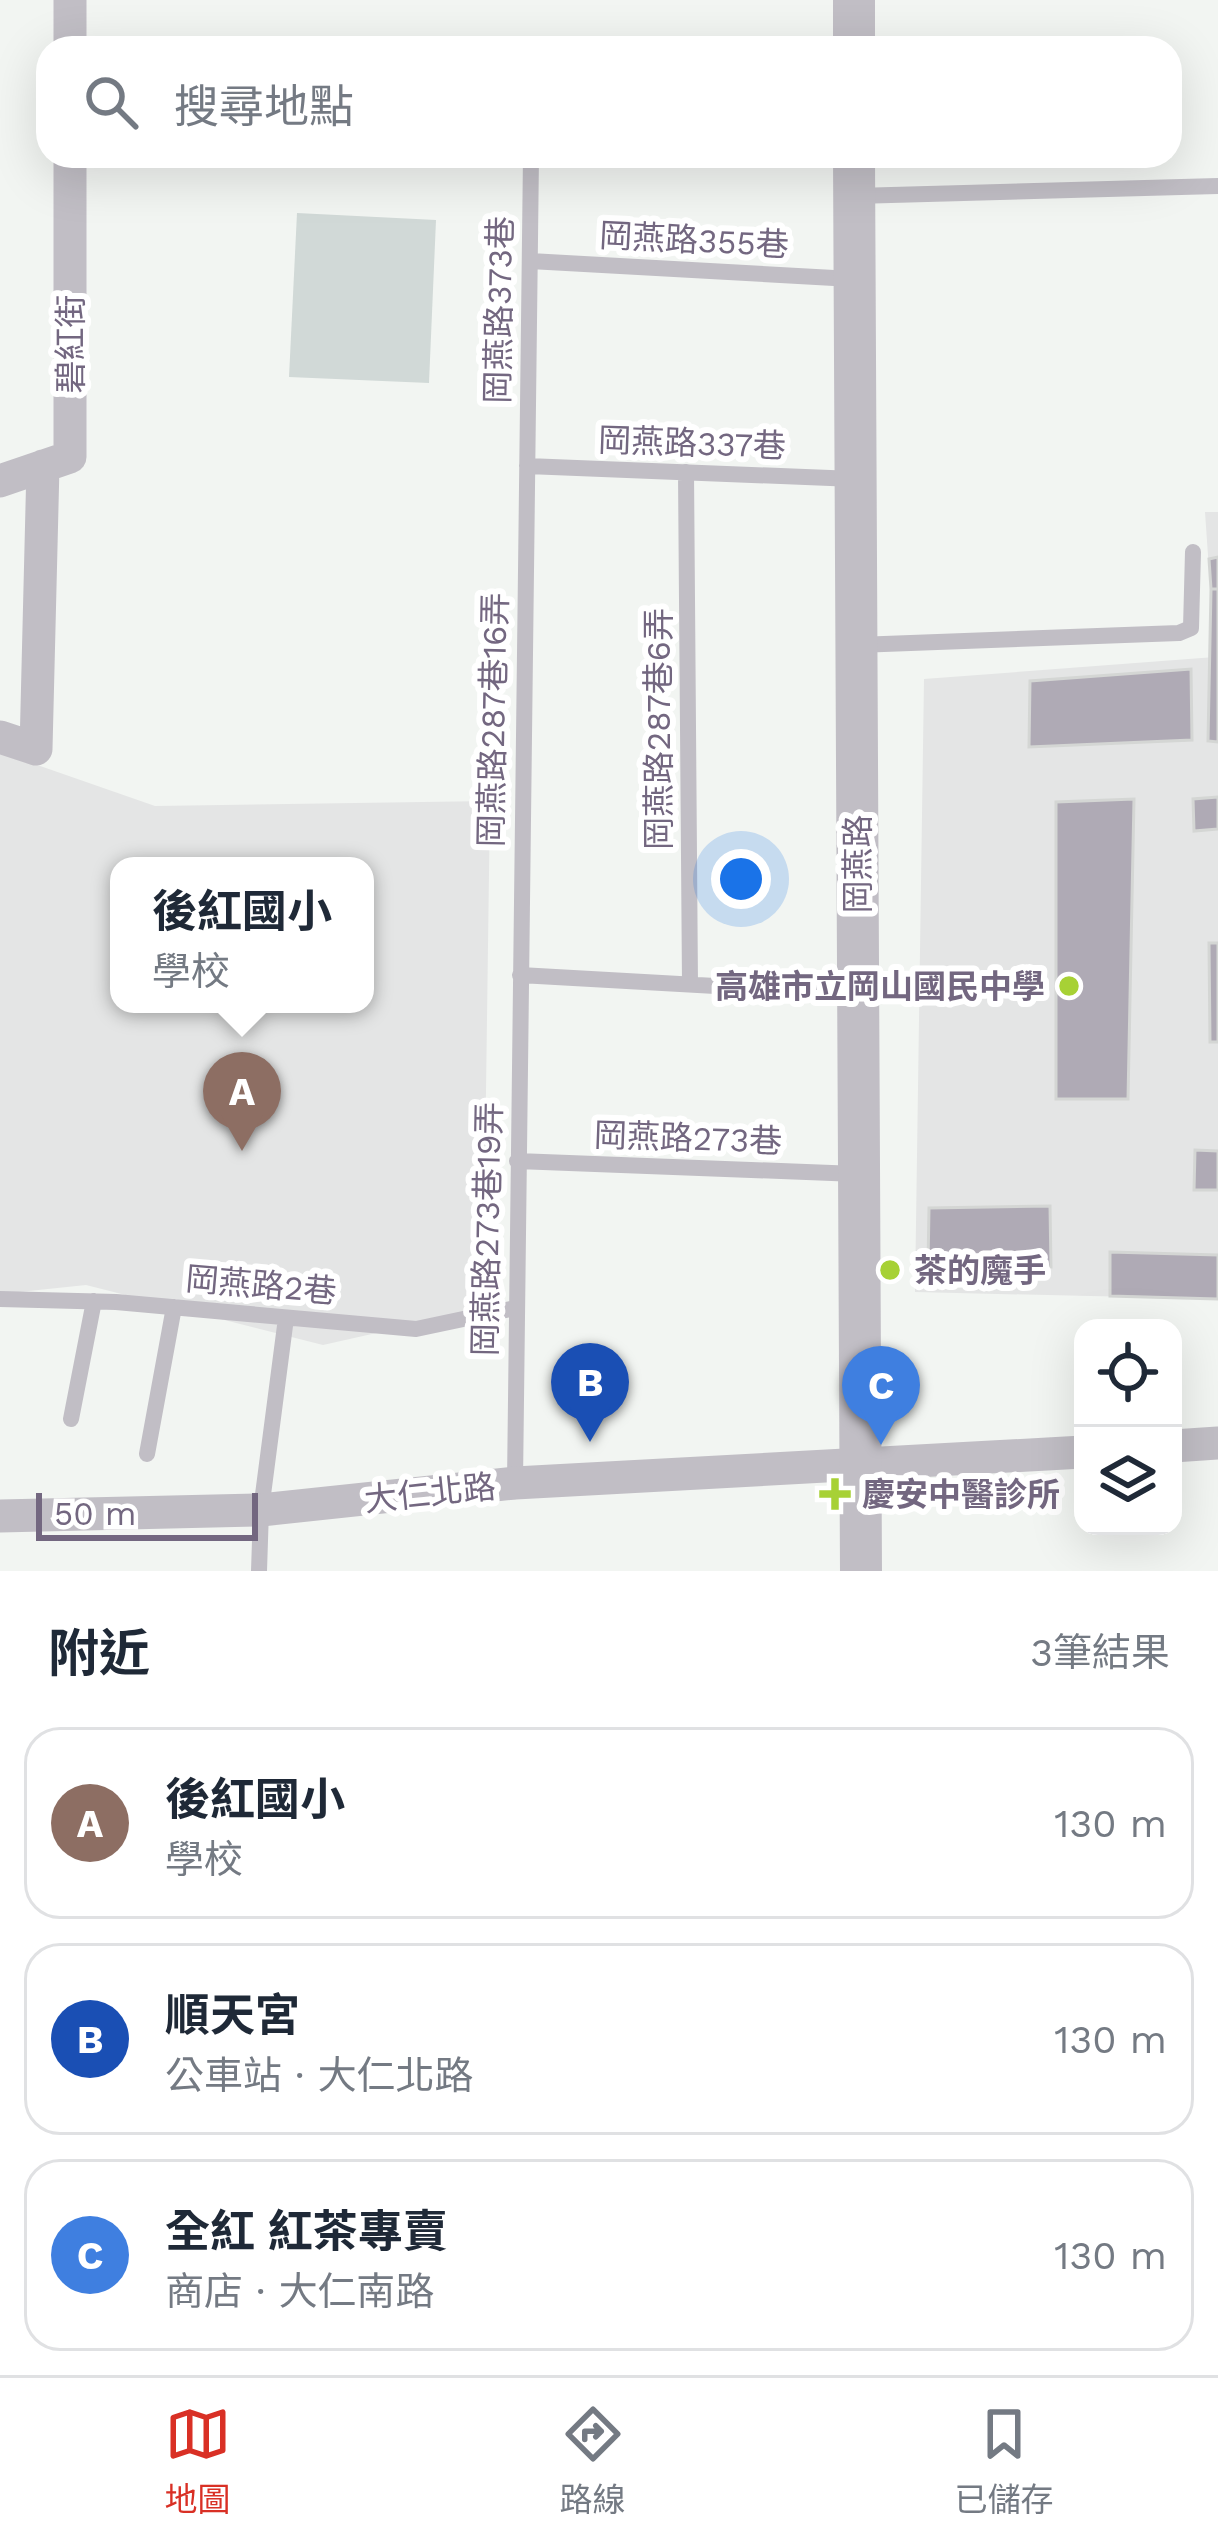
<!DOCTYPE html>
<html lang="zh-TW">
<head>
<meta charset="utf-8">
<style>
  body { margin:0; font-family:"Work Sans","Noto Sans TC",sans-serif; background:#f6f6f7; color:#1f2937 }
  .controls { position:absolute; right:36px; bottom:36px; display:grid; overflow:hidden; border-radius:24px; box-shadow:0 12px 48px #0002 }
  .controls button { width:108px; height:108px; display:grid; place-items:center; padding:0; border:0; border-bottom:3px solid #e0e1e3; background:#fff; color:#1f2937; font:60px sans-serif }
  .scale { position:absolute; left:36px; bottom:30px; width:222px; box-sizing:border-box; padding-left:12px; border:6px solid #736780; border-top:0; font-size:33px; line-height:42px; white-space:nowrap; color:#736780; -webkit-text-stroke:9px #fff; paint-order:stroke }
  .you { position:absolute; left:741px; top:879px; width:42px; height:42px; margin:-30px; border:9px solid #fff; border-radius:50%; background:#1a73e8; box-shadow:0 0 0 18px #1a73e833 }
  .badge { display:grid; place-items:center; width:78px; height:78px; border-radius:50%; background:#d93025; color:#fff; font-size:39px; font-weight:700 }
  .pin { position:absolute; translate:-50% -99px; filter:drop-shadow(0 3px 6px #0008) }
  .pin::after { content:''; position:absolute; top:63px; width:42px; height:36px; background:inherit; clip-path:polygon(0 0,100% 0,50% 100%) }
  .popup { position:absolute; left:110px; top:857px; width:264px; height:156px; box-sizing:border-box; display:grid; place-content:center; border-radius:24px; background:#fff; filter:drop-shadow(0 3px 9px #0005); font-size:39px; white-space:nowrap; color:#747a83 }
  .popup b { font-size:45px; color:#1f2937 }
  .popup::after { content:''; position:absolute; left:50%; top:100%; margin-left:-24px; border:24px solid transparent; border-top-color:#fff }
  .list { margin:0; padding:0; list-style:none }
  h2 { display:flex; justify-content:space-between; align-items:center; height:156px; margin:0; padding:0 48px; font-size:51px }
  h2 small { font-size:39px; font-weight:400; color:#747a83 }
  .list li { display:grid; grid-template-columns:78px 1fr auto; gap:36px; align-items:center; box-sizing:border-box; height:192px; margin:0 24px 24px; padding:0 24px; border:3px solid #e0e1e3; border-radius:36px }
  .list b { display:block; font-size:45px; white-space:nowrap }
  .list p { margin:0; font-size:39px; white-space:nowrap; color:#747a83 }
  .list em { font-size:39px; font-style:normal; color:#747a83 }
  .icon { flex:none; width:66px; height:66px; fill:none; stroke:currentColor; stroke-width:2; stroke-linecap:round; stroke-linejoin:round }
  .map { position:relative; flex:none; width:1218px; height:1571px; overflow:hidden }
  .search { position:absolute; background:#fff; box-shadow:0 12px 48px #0002; left:36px; right:36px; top:36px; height:132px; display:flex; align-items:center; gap:30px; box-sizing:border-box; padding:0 42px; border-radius:36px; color:#747a83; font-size:45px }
  .sheet { height:804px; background:#fff }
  nav { display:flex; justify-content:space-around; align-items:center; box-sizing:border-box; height:168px; border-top:3px solid #e0e1e3; background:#fff; font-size:33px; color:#747a83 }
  nav a { display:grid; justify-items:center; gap:6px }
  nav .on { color:#d93025 }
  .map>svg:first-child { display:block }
  .built { fill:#e4e5e5; fill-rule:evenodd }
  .green { fill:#d1d9d7 }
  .building { fill:#afaab5; stroke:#d4d6d4; stroke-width:3 }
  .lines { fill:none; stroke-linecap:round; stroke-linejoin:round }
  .service { stroke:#c1bec5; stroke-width:16 }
  .minor { stroke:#c1bec5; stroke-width:33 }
  .tertiary { stroke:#c1bec5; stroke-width:42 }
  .poi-dot { fill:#a7d135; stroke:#fff; stroke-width:4.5 }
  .labels { text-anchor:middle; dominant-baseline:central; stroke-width:12; stroke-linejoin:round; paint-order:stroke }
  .street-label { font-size:33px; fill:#736780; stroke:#fff }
  .poi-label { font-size:33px; font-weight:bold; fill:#736780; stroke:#fff; text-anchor:start }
</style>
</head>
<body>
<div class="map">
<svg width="1218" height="1571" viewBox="0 0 1218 1571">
  <rect width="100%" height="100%" fill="#f2f5f2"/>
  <!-- built -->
  <path class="built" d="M1205 512H1218V1299L915 1292 924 679 1215 657Z
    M0 752 155 806 490 801 483 1309 323 1345 86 1285 0 1294ZM119 866H365V1004H119Z"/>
  <!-- green -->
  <path class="green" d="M297 213 436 220 429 383 289 377Z"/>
  <!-- building -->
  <path class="building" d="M1218 557V589H1211L1209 559Z
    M1211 589H1218V742L1208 741Z
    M1191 669 1192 740 1029 747 1030 681Z
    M1218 797V829L1194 831 1193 799Z
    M1134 799 1128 1099H1056V802Z
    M1209 943H1218V1042H1210Z
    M1195 1150 1218 1151V1190H1194Z
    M1050 1206 1051 1267 928 1266 929 1208Z
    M1110 1252 1218 1255V1299L1110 1296Z"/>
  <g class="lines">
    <!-- service -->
    <path class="service" d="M855 196 1218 186
      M530 261 852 279
      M527 466 855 479
      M686 472 690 984
      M857 645 1179 633 1191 628 1193 552
      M520 975 855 994
      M517 1161 857 1174
      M0 1299 116 1302 416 1329 515 1308
      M71 1419 94 1301
      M147 1454 174 1307
      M515 1483 531 156
      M259 1571 261 1510 286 1318"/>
    <!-- minor -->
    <path class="minor" d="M70 0V48
      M0 481 70 457V156
      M0 737 36 749 43 466
      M1173 1446 1218 1443
      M0 1516 261 1510 515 1483 1083 1452"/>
    <!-- tertiary -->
    <path class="tertiary" d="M854 0V48
      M854 156 861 1571"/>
  </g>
  <!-- markers -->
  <g class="poi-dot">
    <circle cx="1069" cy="986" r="12"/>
    <circle cx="890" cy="1270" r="12"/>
    <path d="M829 1476h12v12h12v12h-12v12h-12v-12h-12v-12h12z"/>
  </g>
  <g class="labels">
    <!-- street labels -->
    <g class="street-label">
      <text transform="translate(694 240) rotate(3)">岡燕路355巷</text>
      <text transform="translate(499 310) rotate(-89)">岡燕路373巷</text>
      <text transform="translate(70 344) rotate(-90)">碧紅街</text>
      <text transform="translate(692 443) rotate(2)">岡燕路337巷</text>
      <text transform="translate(493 720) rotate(-89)">岡燕路287巷16弄</text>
      <text transform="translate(658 729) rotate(-90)">岡燕路287巷6弄</text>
      <text transform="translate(857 864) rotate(-90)">岡燕路</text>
      <text transform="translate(688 1138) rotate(2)">岡燕路273巷</text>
      <text transform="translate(487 1229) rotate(-89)">岡燕路273巷19弄</text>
      <text transform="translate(261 1285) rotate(5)">岡燕路2巷</text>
      <text transform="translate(430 1493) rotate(-6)">大仁北路</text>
    </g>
    <!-- poi labels -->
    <g class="poi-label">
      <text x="1045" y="986" text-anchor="end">高雄市立岡山國民中學</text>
      <text x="914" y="1270">茶的魔手</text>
      <text x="862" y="1494">慶安中醫診所</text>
    </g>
  </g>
</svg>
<div class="controls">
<button><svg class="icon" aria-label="locate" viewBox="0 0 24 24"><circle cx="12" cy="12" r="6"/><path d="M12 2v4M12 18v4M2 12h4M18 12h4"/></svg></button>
<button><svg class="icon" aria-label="layers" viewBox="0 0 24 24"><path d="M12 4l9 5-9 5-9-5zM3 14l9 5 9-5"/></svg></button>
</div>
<div class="scale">50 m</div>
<div class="you"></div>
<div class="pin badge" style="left:242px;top:1151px;background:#8d6e63">A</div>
<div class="popup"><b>後紅國小</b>學校</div>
<div class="pin badge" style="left:590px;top:1442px;background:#1a4fb4">B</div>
<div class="pin badge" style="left:881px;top:1445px;background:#3f7fe0">C</div>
<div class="search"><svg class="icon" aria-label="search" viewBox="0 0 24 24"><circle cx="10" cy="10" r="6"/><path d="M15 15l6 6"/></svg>搜尋地點</div>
</div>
<section class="sheet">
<h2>附近<small>3筆結果</small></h2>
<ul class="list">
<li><span class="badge" style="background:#8d6e63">A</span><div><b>後紅國小</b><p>學校</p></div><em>130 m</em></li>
<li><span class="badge" style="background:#1a4fb4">B</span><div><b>順天宮</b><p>公車站 · 大仁北路</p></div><em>130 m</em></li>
<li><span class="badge" style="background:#3f7fe0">C</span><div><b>全紅 紅茶專賣</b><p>商店 · 大仁南路</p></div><em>130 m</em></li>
</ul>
</section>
<nav>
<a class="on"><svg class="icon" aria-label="map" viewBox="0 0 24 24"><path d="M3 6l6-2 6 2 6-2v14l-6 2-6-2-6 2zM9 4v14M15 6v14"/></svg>地圖</a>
<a><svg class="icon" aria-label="directions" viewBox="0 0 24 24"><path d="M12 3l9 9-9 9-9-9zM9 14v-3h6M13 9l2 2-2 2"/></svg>路線</a>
<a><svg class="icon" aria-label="saved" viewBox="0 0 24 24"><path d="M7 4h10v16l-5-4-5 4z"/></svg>已儲存</a>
</nav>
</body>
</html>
